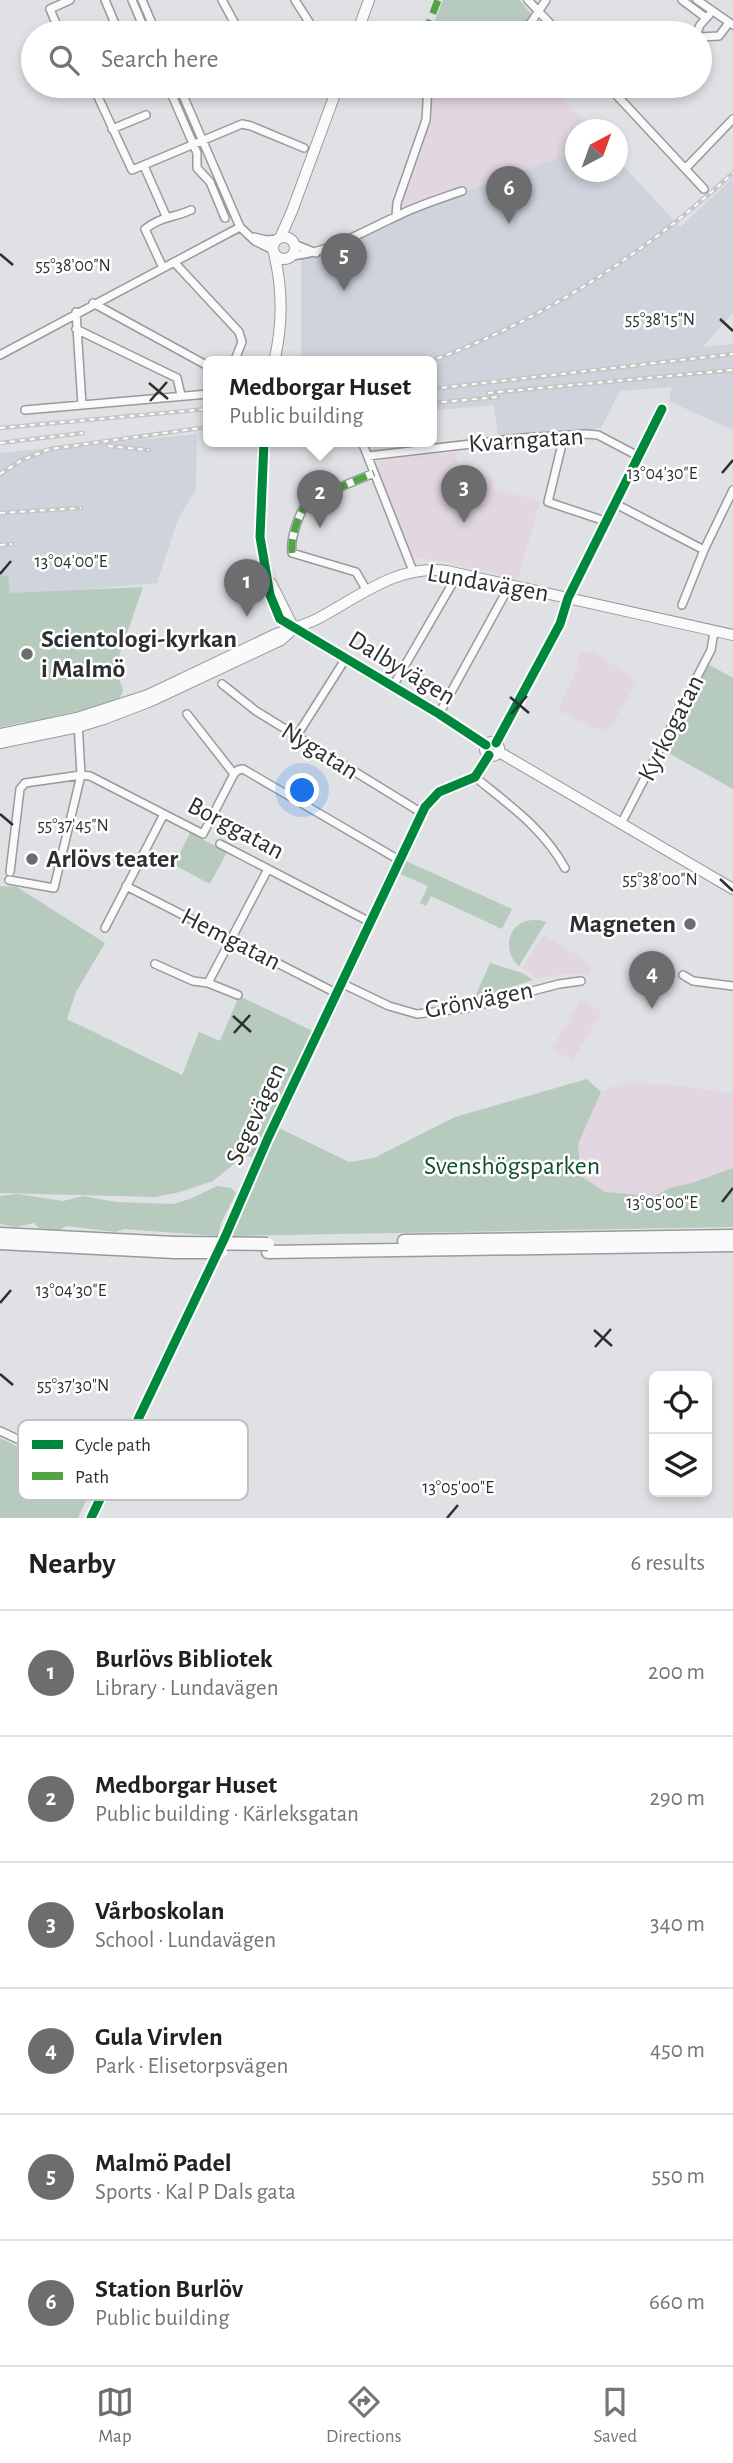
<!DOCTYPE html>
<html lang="en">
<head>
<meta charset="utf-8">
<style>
  body { margin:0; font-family:"Alegreya Sans",sans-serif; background:#f6f6f6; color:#202124 }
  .controls { position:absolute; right:21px; bottom:21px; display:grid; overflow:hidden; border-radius:10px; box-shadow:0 4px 10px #0003 }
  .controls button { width:63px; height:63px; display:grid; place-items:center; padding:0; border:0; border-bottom:2px solid #e0e0e0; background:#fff; color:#202124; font:35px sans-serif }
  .compass { position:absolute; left:565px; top:119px; width:63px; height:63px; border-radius:50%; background:#fff; box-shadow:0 4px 10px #0003; rotate:41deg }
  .you { position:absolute; left:303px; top:791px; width:24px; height:24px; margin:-18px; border:5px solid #fff; border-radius:50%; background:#1a73e8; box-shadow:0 0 0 10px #1a73e833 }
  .badge { display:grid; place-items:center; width:46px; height:46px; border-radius:50%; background:#6c6d6f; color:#fff; font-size:23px; font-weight:700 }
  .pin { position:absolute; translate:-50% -58px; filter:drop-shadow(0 2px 4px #0008) }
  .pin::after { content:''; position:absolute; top:37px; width:24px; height:21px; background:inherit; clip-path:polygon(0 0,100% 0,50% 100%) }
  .popup { position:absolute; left:203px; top:356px; width:234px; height:91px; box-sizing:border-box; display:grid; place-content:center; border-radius:10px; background:#fff; filter:drop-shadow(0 2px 5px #0005); font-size:23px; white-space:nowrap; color:#757577 }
  .popup b { font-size:26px; color:#202124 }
  .popup::after { content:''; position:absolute; left:50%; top:100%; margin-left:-14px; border:14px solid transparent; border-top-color:#fff }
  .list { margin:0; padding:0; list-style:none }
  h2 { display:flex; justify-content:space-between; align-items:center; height:91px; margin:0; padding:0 28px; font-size:30px }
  h2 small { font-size:23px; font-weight:400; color:#757577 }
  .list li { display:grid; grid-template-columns:46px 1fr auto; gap:21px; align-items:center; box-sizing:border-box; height:126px; padding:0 28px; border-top:2px solid #e0e0e0 }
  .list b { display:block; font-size:26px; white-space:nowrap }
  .list p { margin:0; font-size:23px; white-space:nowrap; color:#757577 }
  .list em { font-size:23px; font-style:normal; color:#757577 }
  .icon { flex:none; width:38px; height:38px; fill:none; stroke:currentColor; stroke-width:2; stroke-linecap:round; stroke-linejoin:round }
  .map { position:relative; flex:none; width:733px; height:1518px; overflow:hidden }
  .search { position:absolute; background:#fff; box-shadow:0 4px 10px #0003; left:21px; right:21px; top:21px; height:77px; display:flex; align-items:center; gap:18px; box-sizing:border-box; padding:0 24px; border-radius:38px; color:#757577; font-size:26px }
  .sheet { height:847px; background:#fff }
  nav { display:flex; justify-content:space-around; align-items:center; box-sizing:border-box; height:98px; border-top:2px solid #e0e0e0; background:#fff; font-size:19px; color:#757577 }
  nav a { display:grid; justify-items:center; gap:4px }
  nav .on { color:#6c6d6f }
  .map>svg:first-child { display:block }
  .built { fill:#cfd3db }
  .education { fill:#e2d7e0 }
  .green { fill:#b6cabd }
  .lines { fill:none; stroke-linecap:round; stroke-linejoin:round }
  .stream { stroke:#b2c7e2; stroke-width:2 }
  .street-casing { stroke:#989a9b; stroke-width:10 }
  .secondary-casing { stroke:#989a9b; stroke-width:12 }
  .highway-casing { stroke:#989a9b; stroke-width:15 }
  .street { stroke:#fafafb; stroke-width:7 }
  .secondary { stroke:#fafafb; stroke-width:10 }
  .highway { stroke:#fafafb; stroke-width:12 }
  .rail-casing { stroke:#c6c6c7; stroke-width:4.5 }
  .rail { stroke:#fff; stroke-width:2; stroke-dasharray:5; stroke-linecap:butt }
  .highway-bridge-casing { stroke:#989a9b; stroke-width:15; stroke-linecap:butt }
  .highway-bridge { stroke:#fafafb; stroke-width:12 }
  .quiet { stroke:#52a444; stroke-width:7; stroke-dasharray:14 7; stroke-linecap:butt }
  .cycleway-casing { stroke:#fff; stroke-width:13 }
  .cycleway { stroke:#00873e; stroke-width:9 }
  .ticks { fill:none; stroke:#2e2f30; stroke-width:2.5 }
  .poi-dot { fill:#6c6d6f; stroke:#fff; stroke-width:2.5 }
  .labels { text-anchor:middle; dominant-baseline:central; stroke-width:5; stroke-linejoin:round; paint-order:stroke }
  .street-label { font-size:26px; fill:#2e2f30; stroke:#fff }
  .poi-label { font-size:26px; font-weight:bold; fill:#2e2f30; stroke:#fff; text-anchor:start }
  .park-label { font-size:26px; fill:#10512a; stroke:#fff }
  .key { fill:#fff; stroke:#c0c1c1; stroke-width:2 }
  .key-label { font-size:19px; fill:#2e2f30 }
  .ticks-label { font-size:18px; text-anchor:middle; fill:#2e2f30; stroke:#fff; stroke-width:5; stroke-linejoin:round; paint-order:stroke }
</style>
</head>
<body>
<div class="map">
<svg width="733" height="1518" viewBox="0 0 733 1518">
  <rect width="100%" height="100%" fill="#dfe1e4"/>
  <!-- built -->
  <path class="built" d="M575 152 576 172H618V160L680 227 733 178V313L703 347 733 344V430L669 401 672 387 620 391 601 428 498 438 494 405 432 411V362H301V255L311 254 428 203Z
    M197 434 196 489 178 519 157 583 9 596 0 577V453Z"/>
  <!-- education -->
  <path class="education" d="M428 86H496L497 88 552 86 590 129 576 130 575 152 396 216 424 129Z
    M456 452 459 473 493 477V489L540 501 518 579 441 561 417 558 409 561 372 468 379 465 376 461Z
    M581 651 595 653 637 681 607 734 558 710 577 668Z
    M543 935 585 960 590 967 591 975 576 973 537 978 522 968Z
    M581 999 602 1011 572 1061 552 1048Z
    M621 1083 664 1084 733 1093V1169L656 1196 606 1193 581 1176 578 1144 601 1092Z"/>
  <!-- green -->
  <path class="green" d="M443 0H520L531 14 529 21 519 33H430Z
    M0 575 8 576 10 593 143 587 115 668 123 690 118 702 40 724 24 722 0 727Z
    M708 664 733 678V789L663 750Z
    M190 833 227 852 210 884 174 865Z
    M406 861 512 909 502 929 431 896 426 906 420 903 428 886 400 874Z
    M0 886 17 887 105 943 76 992 67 1019 182 1075 199 1032 220 1041 239 996 313 1031 255 1159 245 1155 213 1181 180 1192 155 1197 0 1193Z
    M539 920 546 922 519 966C507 956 505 937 517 926 523 920 532 920 539 920Z
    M490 963 522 973 533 980 474 999Z
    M587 1079 601 1092 578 1144 581 1176 605 1192 655 1196 669 1188 692 1183 733 1168V1227L231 1236 279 1128 349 1162 374 1158 455 1117Z
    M217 1186 231 1188 236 1193 221 1223 218 1236 124 1229 115 1232 67 1226 59 1230 39 1228 34 1223 16 1227 0 1224V1196L17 1194 63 1201 83 1196 116 1202 173 1204 190 1199Z
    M0 1438 94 1483 78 1518H0Z"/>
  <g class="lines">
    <!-- stream -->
    <path class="stream" d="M0 575V574"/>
    <!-- street casing -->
    <g class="street-casing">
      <path id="street" d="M105 0 119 33
        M132 0 146 33
        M142 0 156 33
        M222 0 234 22 229 33
        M295 0 316 33
        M528 0 559 33
        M682 0 706 18
        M697 0 733 25
        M65 33 58 28 50 9 70 0
        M524 33 546 0
        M697 33 700 25 709 15
        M700 37 719 36 728 24
        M93 86 132 170 242 124 251 126 304 148
        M168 86 197 153V168L210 182 225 218
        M179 86 240 227 255 241 273 250
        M324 86 336 90
        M608 86 704 189
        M112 129 146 115
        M144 166 166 216
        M685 169 733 119
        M396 216 397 203 426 120 428 86
        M254 237 266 240 279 239
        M294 244 316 253
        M292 256C330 252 360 233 395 217 416 206 439 199 462 191
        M174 262 239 332 242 342 234 362
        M163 268 145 229C162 216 173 218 191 210
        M93 303 208 366
        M76 312 82 405
        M76 329 177 378 181 395
        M0 355 240 227
        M25 410 208 394
        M564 436 548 502 605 521
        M362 442 413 571
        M368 456 522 438 586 434 598 435 638 456
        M614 503 704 550
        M367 591 356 572 292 553C290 538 299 512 309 500L374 473
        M682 605 704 550 733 490
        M222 684 256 711 422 813
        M393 686 458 574
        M187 714 234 774 238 770 243 769 399 860
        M439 714 510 585
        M296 737 346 658
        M496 743 560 624 568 598 662 409
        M475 777C509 805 543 828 565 868
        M622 822 711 650 714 632
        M220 844 370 922
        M10 872 20 789 25 783 81 775 90 776 203 834 234 774
        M9 880 54 888 81 775 78 722
        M126 886 336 993
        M105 928 164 814
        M155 964 193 981 208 983 238 995
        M683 975 693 981 733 986
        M208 983 268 869
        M341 983 389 1006 417 1014 468 1008 559 984 581 981
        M0 1431 108 1481"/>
    </g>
    <!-- secondary casing -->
    <g class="secondary-casing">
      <path id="secondary" d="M357 33 369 0
        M273 248a11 11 0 1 1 22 0a11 11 0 1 1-22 0Z
        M280 238 292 211 338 86
        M274 362C283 325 283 290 274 253
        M264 442 260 537 270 595 280 619 439 714 486 745
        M271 583 294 629
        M0 734 77 718 148 695 276 634C290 629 303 626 317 619 359 597 397 564 447 571L733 635
        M485 749a7 7 0 1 1 14 0a7 7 0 1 1-14 0Z
        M0 743 78 727 104 719 151 701 281 640 291 631
        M499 752 733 889
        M91 1518 225 1237 268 1138 425 807 439 792 475 777 489 755"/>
    </g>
    <!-- highway casing -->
    <g class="highway-casing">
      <path id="highway" d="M0 1234 174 1243
        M404 1241 733 1236
        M0 1243 175 1252
        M268 1252 733 1245"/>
    </g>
    <!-- street -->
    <use href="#street" class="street"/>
    <!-- secondary -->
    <use href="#secondary" class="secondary"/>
    <!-- highway -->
    <use href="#highway" class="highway"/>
    <!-- rail casing -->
    <g class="rail-casing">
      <path id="rail" d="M428 362C542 321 644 254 733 173
        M432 389 733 354
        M488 393 733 370
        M432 403 498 397
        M0 428 208 409
        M0 443 83 433
        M108 446 149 450
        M0 474 22 460 50 449 208 427
        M0 513 81 508
        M0 545 12 544"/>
    </g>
    <!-- rail -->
    <use href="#rail" class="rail"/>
    <!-- highway-bridge casing -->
    <g class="highway-bridge-casing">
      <path id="highway-bridge" d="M174 1243 268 1244
        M175 1252H221"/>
    </g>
    <!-- highway-bridge -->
    <use href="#highway-bridge" class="highway-bridge"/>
    <!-- quiet -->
    <path class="quiet" d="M425 33 438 0
      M292 553C290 538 299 512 309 500L374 473"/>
    <!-- cycleway casing -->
    <g class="cycleway-casing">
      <path id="cycleway" d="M264 442 260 537 270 595 280 619 439 714 486 745
        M496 743 560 624 568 598 662 409
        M91 1518 225 1237 268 1138 425 807 439 792 475 777 489 755"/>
    </g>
    <!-- cycleway -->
    <use href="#cycleway" class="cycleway"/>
  </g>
  <!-- ticks -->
  <path class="ticks" d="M0 254 13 265M720 319 733 331M149 383 168 399M150 401 167 382M722 473 733 460M0 574 11 561M510 697 529 713M511 714 527 696M0 814 13 825M720 879 733 891M233 1016 251 1032M234 1033 250 1015M722 1202 733 1188M0 1303 11 1290M594 1330 612 1346M595 1347 611 1329M0 1374 13 1385M447 1518 458 1505"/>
  <!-- markers -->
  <g class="poi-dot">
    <circle cx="27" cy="654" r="7"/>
    <circle cx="32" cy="859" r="7"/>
    <circle cx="690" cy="924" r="7"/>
  </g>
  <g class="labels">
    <!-- street labels -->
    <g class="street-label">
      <text transform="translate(526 440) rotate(-4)">Kvarngatan</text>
      <text transform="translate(488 583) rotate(10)">Lundavägen</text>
      <text transform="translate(402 668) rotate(31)">Dalbyvägen</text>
      <text transform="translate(671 728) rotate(-63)">Kyrkogatan</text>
      <text transform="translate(320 751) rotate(32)">Nygatan</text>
      <text transform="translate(236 828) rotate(28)">Borggatan</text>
      <text transform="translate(231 939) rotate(27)">Hemgatan</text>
      <text transform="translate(479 1000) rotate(-11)">Grönvägen</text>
      <text transform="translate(256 1114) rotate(-65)">Segevägen</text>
    </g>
    <!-- poi labels -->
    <g class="poi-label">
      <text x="41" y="639">Scientologi-kyrkan<tspan x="41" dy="30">i Malmö</tspan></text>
      <text x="46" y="859">Arlövs teater</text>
      <text x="676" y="924" text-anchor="end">Magneten</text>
    </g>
    <!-- park labels -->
    <g class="park-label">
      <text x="512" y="1166">Svenshögsparken</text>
    </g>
  </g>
  <!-- legend -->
  <rect x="18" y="1420" width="230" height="80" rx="10" class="key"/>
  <rect x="32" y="1440" width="31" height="9" fill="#00873e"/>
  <rect x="32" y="1472" width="31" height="8" fill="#52a444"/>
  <g class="key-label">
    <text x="75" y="1451">Cycle path</text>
    <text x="75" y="1483">Path</text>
  </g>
  <g class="ticks-label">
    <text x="73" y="271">55°38'00"N</text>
    <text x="660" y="325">55°38'15"N</text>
    <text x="662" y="479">13°04'30"E</text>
    <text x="71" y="567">13°04'00"E</text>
    <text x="73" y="831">55°37'45"N</text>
    <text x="660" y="885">55°38'00"N</text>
    <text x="662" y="1208">13°05'00"E</text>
    <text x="71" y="1296">13°04'30"E</text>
    <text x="73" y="1391">55°37'30"N</text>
    <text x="458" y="1493">13°05'00"E</text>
  </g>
</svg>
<div class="controls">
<button><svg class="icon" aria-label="locate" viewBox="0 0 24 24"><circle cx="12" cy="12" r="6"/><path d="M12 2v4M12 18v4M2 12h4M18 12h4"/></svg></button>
<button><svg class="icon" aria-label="layers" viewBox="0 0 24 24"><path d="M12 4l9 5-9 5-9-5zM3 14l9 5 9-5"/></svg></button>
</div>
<svg class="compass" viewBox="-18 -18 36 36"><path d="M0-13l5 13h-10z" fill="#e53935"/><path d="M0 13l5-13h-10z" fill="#757577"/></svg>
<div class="you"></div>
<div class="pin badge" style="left:247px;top:617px">1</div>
<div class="pin badge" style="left:320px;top:528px">2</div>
<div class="popup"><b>Medborgar Huset</b>Public building</div>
<div class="pin badge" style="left:464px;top:523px">3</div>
<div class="pin badge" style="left:652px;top:1009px">4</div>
<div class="pin badge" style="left:344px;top:291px">5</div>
<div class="pin badge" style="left:509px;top:224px">6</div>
<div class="search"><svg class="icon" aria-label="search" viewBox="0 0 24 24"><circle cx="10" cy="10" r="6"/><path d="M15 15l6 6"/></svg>Search here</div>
</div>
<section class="sheet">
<h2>Nearby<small>6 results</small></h2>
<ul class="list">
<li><span class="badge">1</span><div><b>Burlövs Bibliotek</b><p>Library · Lundavägen</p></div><em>200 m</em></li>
<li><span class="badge">2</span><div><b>Medborgar Huset</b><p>Public building · Kärleksgatan</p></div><em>290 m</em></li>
<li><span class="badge">3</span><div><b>Vårboskolan</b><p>School · Lundavägen</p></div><em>340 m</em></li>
<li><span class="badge">4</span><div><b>Gula Virvlen</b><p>Park · Elisetorpsvägen</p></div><em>450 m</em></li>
<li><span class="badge">5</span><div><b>Malmö Padel</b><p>Sports · Kal P Dals gata</p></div><em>550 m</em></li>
<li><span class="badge">6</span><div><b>Station Burlöv</b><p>Public building</p></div><em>660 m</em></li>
</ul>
</section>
<nav>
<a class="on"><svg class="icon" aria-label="map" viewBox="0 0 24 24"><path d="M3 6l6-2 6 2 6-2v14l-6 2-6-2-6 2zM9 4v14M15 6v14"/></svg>Map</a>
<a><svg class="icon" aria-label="directions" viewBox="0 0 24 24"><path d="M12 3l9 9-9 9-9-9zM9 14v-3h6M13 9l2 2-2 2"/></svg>Directions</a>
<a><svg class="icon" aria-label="saved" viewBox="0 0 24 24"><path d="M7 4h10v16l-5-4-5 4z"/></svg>Saved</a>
</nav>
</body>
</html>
